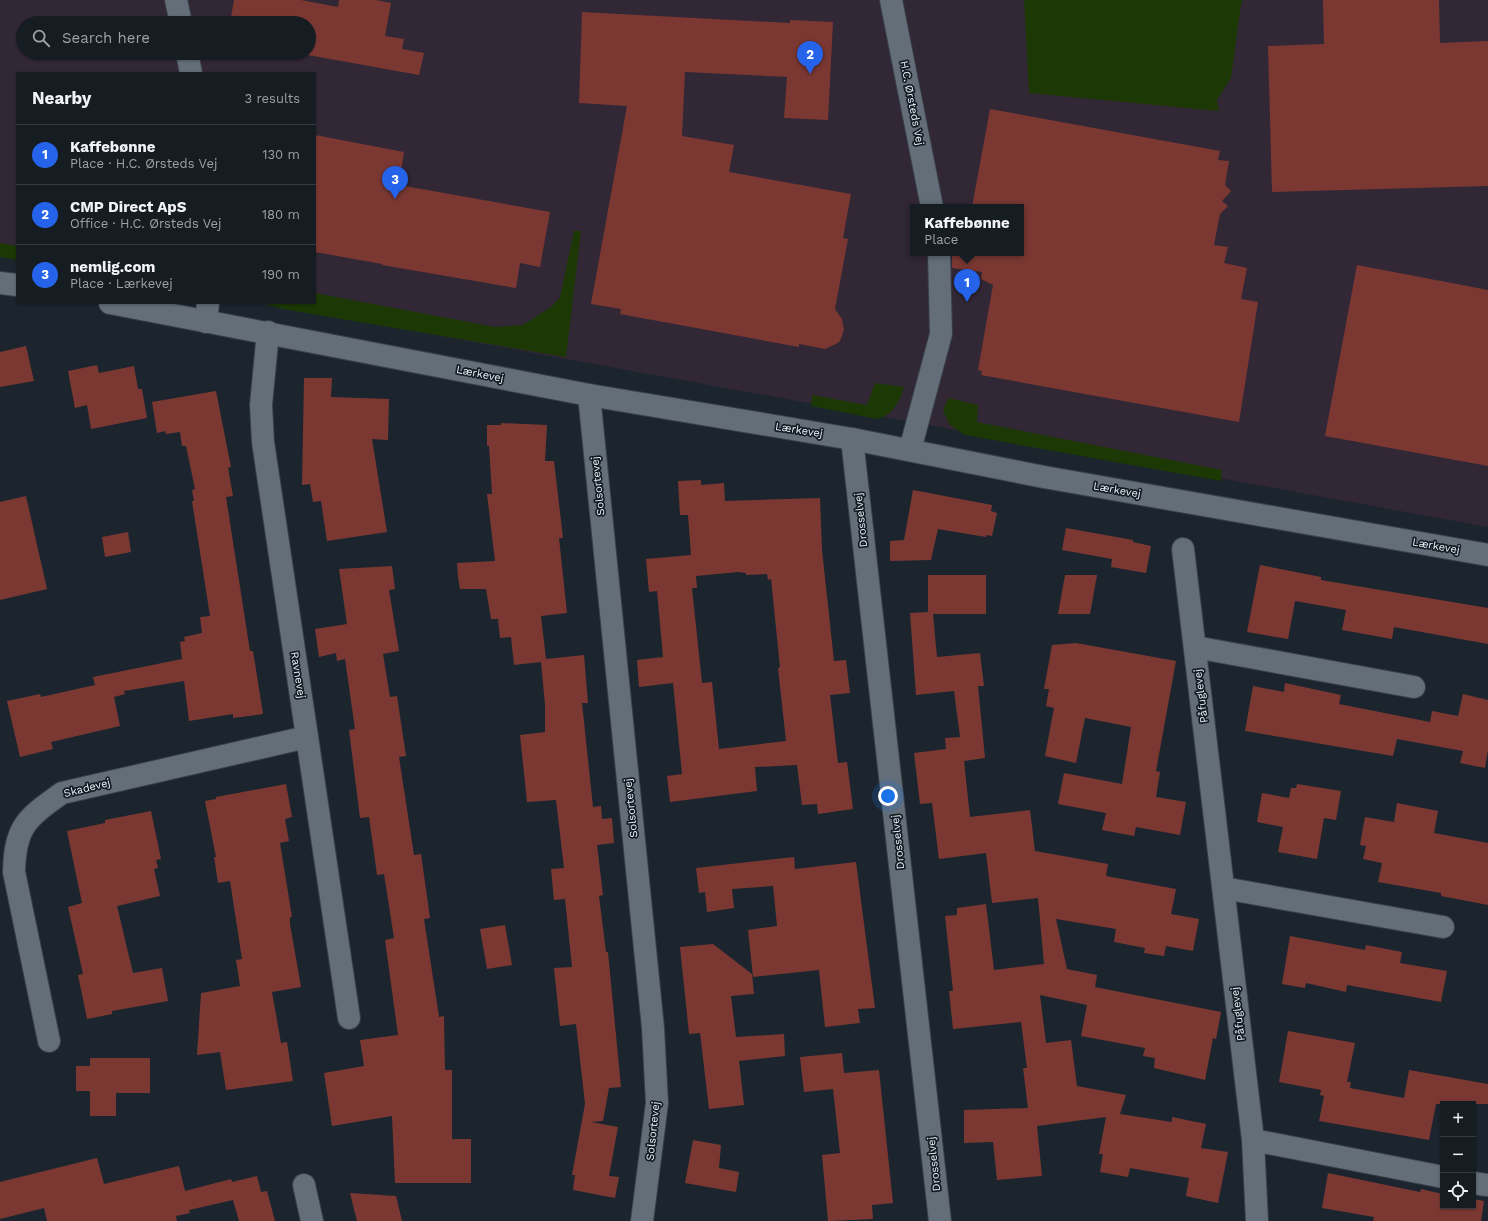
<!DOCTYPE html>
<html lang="en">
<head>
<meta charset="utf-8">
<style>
  body { margin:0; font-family:"Work Sans",sans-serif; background:#1e252a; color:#f1f3f6 }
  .controls { position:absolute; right:12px; bottom:12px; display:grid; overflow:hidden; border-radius:0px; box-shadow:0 1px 3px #0004 }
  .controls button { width:36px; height:36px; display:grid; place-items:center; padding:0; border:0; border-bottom:1px solid #343a40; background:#151c22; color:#f1f3f6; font:20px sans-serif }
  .you { position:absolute; left:888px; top:796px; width:14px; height:14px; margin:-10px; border:3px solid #fff; border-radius:50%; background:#1a73e8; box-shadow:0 0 0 6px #1a73e833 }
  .badge { display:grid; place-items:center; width:26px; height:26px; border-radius:50%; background:#2563eb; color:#fff; font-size:13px; font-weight:700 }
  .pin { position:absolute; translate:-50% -33px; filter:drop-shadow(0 1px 2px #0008) }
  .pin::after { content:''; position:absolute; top:21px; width:14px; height:12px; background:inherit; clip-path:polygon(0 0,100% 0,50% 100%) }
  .popup { position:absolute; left:910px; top:204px; width:114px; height:52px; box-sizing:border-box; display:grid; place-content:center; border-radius:0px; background:#151c22; filter:drop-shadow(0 1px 3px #0005); font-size:13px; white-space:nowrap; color:#9da1a5 }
  .popup b { font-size:15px; color:#f1f3f6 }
  .popup::after { content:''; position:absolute; left:50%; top:100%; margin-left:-8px; border:8px solid transparent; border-top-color:#151c22 }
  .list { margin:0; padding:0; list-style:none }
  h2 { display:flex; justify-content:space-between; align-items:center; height:52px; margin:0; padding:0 16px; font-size:17px }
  h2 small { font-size:13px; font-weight:400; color:#9da1a5 }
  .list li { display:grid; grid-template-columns:26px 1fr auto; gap:12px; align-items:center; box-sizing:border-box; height:60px; padding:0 16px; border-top:1px solid #343a40 }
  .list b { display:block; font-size:15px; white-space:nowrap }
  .list p { margin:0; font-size:13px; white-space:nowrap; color:#9da1a5 }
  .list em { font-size:13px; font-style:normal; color:#9da1a5 }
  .icon { flex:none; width:22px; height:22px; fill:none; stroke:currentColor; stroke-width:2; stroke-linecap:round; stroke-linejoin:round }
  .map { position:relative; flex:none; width:1488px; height:1221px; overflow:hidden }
  .search { position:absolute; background:#151c22; box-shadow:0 1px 3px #0004; left:16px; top:16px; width:300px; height:44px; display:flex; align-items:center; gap:10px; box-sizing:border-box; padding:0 14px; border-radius:22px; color:#9da1a5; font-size:15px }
  .panel { position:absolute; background:#151c22; box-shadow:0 1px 3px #0004; left:16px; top:72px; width:300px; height:232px; border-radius:0px }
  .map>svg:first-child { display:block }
  .industrial { fill:#322735; fill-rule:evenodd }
  .green { fill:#1c3805 }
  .building { fill:#7b3833; fill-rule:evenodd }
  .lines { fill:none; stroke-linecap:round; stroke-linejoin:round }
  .minor-casing { stroke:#384048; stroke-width:24 }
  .tertiary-casing { stroke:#384048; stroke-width:24 }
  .minor { stroke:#636e79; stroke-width:22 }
  .tertiary { stroke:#636e79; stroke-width:22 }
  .labels { text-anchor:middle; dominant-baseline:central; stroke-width:3.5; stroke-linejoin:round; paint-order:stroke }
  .street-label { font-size:11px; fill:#eaf1f7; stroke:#131c24 }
</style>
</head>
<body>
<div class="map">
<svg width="1488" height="1221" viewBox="0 0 1488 1221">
  <rect width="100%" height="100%" fill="#1c252e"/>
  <!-- industrial -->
  <path class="industrial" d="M0 0H1488V527L260 303H315V73H17V259L0 256ZM23 23H309V53H23ZM913 207H1021V253H913Z"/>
  <!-- green -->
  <path class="green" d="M1024 0H1243L1241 4 1231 78 1217 100 1219 111 1029 93Z
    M574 231H581L566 357 283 309 261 303H315V293L495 327 523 325 551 307 560 297Z
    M0 243 17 246V260L0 257Z
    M875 383 904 387C899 403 894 413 878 419L811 406 812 395 867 405Z
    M948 398 978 405 977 422 1222 470 1221 481 965 435 950 425 943 411Z"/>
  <!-- building -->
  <path class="building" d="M234 0H301L338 7 339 0H376L391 3 385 36 404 39 402 49 424 53 419 75 297 53H309V23H230Z
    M1323 0H1439L1440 43 1488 41V186L1272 192 1268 46 1324 44Z
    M582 12 790 23V20L833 22 828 120 784 118 787 77 685 72 682 136 734 145 729 172 851 194 843 238 848 239 835 309 842 319 844 330 840 341 836 344 825 349 799 344V347L620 314 621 309 591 304 627 106 579 103Z
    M990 109 1220 151 1218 160 1229 161 1225 185 1231 191 1222 201 1228 206 1220 214 1214 245 1228 247 1224 263 1247 268 1241 299 1258 302 1239 422 981 375 982 371 978 370 993 285 981 279 982 272 952 268V253H1021V207H972Z
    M315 135 404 152 399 185 550 212 540 267 520 263 516 288 382 265V264L315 252Z
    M1357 265 1488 290V466L1325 436Z
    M26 346 34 381 0 387V352Z
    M97 365 99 373 134 366 138 389H142L147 418 91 429 87 405 75 408 68 371Z
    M304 378H332L331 397 389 399 388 440 372 439 387 532 327 541 321 501 313 502 310 484 302 485Z
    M216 391 231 467 228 468 233 496 226 497 250 651H253L263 714 233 718V714L189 721 184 681 124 691 125 694 114 697 120 726 51 742 53 749 20 757 7 701 40 694 41 697 95 685 93 677 182 659 180 642 185 641 184 637 202 633 200 617 210 616 192 501H194L192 490 195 489 186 446H182L180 432 166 434 165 431 157 433 152 402Z
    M501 423 547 425 545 461H554L563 538H559L567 613 541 616 546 659 584 655 588 703H582L593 807 601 806 602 819 612 818 614 843 597 845 603 895 599 896 606 952H608L621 1087 609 1088 603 1121 591 1122 618 1127 609 1176 619 1177 615 1198 573 1190 575 1175H572L585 1104 576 1024 560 1026 554 968 572 967 565 899 554 900 551 869 564 868 556 800 527 802 520 735 545 732V705L541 662 514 665 511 637 500 638 498 619H491L486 589H460L458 577 457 563 495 561 487 494H492L489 446H487V425H501Z
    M701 480V485L724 483 725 501 820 498 822 550 834 661 846 660 850 693 830 695 838 763 847 762 853 809 818 814 817 804 802 805 797 765 755 767 757 791 670 802 667 776 682 774 673 683 639 687 637 660 663 657 657 591 649 592 646 559 691 555 688 515H680L678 481ZM738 572 746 573V575L767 574 768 580 771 579 780 667 778 668 786 741 719 749 712 682 702 683 692 588H697L696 576Z
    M913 490 992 505 991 511 997 513 992 536 986 535V537L938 529 931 560 890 561V541L904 540Z
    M26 496 47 589 0 600V502Z
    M1066 528 1133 540V542L1151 546 1146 573 1111 567 1112 559 1062 550Z
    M128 532 131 552 105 557 102 537Z
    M1260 565 1321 577V580L1488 608V644L1394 627 1392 639 1342 630 1346 610 1295 601 1288 639 1247 632Z
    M392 566 395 589 389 590 399 651 383 654 390 697 397 696 406 756 399 757 414 855 421 854 430 918 424 919 439 1017 444 1016 445 1070H452V1139H471V1183H395L392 1116 332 1126 324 1073 364 1066 360 1040 398 1035 385 940 394 938 384 874 377 875 369 817 360 818 349 730 355 729 345 659 337 661 336 653 319 657 315 629 347 624 339 569Z
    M928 575H986V614H933L937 657 980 653 984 686H978L985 758 964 761 970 817 1030 810 1035 851 1108 864 1106 876 1176 889 1171 914 1199 919 1193 951 1166 946 1164 956 1144 953 1145 948 1114 942 1116 929 1056 919 1067 969 1097 975 1095 987 1221 1012 1216 1039 1213 1038 1205 1080 1154 1068 1155 1058 1143 1056 1145 1048 1081 1036 1087 1005 1040 995 1046 1043 1071 1040 1077 1086 1126 1095 1120 1114 1172 1122V1117L1206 1124 1201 1148 1228 1152 1218 1203 1186 1196 1189 1178 1130 1168 1128 1177 1100 1172 1103 1154H1099L1106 1117 1037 1126 1042 1176 997 1180 993 1142 964 1143V1110L1028 1108 1023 1068H1027L1021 1022 953 1029 949 991H953L945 916 957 915V908L986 904 994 970 1044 964 1038 898 992 903 986 853 939 859 932 803 920 804 914 753 946 749 945 738 960 737 954 691 916 695 910 613 928 612Z
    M1065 575H1097L1090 614H1058Z
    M1076 643 1176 661 1156 771 1160 772 1156 797 1186 802 1180 835 1136 827 1134 836 1102 830 1106 813 1058 804 1064 773 1122 784 1131 727 1085 718 1076 763 1045 756 1054 708 1046 706 1049 689H1044L1052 645Z
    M1285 683 1341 695 1339 704 1430 722 1432 711 1458 716 1463 694 1488 700V750L1485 768 1460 763 1463 751 1397 739 1393 756 1245 731 1253 686 1284 692Z
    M286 784 292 817 285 819 289 841 280 843 292 917H290V924L301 987 272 992 281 1043 287 1042 293 1081 226 1090 220 1052 197 1055 201 993 240 986 236 960 242 959 230 881 218 883 214 857H216L205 801 216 799V797Z
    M1297 784 1341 791 1336 820 1324 818 1317 859 1278 852 1283 827 1257 822 1262 793 1289 798 1291 788H1296Z
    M1397 803 1438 811 1434 833 1488 843V905L1441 896V893L1378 882 1382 863 1363 859 1366 846 1360 845 1365 817 1394 822Z
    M151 811 161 859 156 860 158 868 154 869 160 896 117 906 133 973 162 968 168 1001 112 1011V1014L87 1019 78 975 83 974 68 907 82 903 67 831 105 823V820Z
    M794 857 795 869 856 862 875 1008 858 1009 860 1023 825 1027 819 970 753 977 748 930 777 926 773 886 732 889 734 908 707 912 705 892 699 893 696 868Z
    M505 925 512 965 487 969 480 929Z
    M1290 936 1365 950 1366 945 1402 952 1400 963 1447 971 1441 1002 1347 985 1346 992 1306 983 1305 988 1282 984Z
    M713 944 752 974 754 994 731 996 736 1037 784 1034 785 1056 739 1061 744 1105 709 1109 700 1033 689 1034 680 947Z
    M1288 1031 1355 1043 1347 1082H1351L1350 1088 1404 1098 1409 1070 1488 1084V1104H1436L1429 1140 1319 1121 1324 1096 1320 1095 1321 1090 1279 1082Z
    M842 1053 844 1073 879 1070 893 1203 872 1205 873 1219 828 1221 822 1155 840 1153 833 1089 804 1092 800 1057Z
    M90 1058H150V1093H116V1116H90V1092L89 1091H76V1066H90Z
    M693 1140 721 1145 719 1168 739 1172 736 1192 685 1183Z
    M97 1158 104 1184 179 1166 185 1191 231 1179 232 1182 257 1176 261 1192 267 1191 275 1221H239L233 1200 189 1210 190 1213 176 1216 177 1221H47L44 1208 0 1219V1182Z
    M1328 1173 1420 1192 1421 1189 1443 1194V1206H1473V1199L1484 1201 1481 1221H1373L1374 1217 1322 1208Z
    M350 1193 396 1196 402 1221H357Z"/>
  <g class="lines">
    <!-- minor casing -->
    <g class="minor-casing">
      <path id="minor" d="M176 0 181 23
        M891 0 932 207
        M187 53 191 73
        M206 322 208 303
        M268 332 261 405 263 442 349 1018
        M589 395 653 1028 657 1103 642 1221
        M852 439 940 1221
        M910 450 941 334 939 253
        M1183 549 1253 1140 1257 1221
        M1195 647 1414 687
        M1223 888 1443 927
        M49 1041 14 872C15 826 27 818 62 793L307 737
        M1253 1140 1443 1177
        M1473 1183 1487 1185
        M304 1185 312 1221"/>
    </g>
    <!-- tertiary casing -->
    <g class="tertiary-casing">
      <path id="tertiary" d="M0 283 17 285
        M110 303 589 395 852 439 1044 477 1488 555"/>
    </g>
    <!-- minor -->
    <use href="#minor" class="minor"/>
    <!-- tertiary -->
    <use href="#tertiary" class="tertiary"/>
  </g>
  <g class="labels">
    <!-- street labels -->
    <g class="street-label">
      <text transform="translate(912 103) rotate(79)">H.C. Ørsteds Vej</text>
      <text transform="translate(480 374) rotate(11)">Lærkevej</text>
      <text transform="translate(799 430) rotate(9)">Lærkevej</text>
      <text transform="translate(598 486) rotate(-96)">Solsortevej</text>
      <text transform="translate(1117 490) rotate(10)">Lærkevej</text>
      <text transform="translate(861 520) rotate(-96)">Drosselvej</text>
      <text transform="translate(1436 546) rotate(10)">Lærkevej</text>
      <text transform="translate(298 675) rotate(81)">Ravnevej</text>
      <text transform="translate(1201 696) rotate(-97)">Påfuglevej</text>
      <text transform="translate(87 788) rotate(-14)">Skadevej</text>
      <text transform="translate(631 808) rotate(-96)">Solsortevej</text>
      <text transform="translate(898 842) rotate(-96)">Drosselvej</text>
      <text transform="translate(1238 1014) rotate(-97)">Påfuglevej</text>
      <text transform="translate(653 1131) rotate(-84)">Solsortevej</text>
      <text transform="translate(934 1164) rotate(-96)">Drosselvej</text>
    </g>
  </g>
</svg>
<div class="controls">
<button>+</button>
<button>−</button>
<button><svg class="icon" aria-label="locate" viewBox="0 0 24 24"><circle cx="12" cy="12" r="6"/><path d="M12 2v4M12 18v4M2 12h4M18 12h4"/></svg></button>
</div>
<div class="you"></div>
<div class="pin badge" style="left:967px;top:302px">1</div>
<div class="popup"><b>Kaffebønne</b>Place</div>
<div class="pin badge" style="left:810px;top:74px">2</div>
<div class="pin badge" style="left:395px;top:199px">3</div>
<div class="search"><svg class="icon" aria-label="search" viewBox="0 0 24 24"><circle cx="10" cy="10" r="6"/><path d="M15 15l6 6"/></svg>Search here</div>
<section class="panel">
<h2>Nearby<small>3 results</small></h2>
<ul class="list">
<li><span class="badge">1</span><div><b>Kaffebønne</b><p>Place · H.C. Ørsteds Vej</p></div><em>130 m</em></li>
<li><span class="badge">2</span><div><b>CMP Direct ApS</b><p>Office · H.C. Ørsteds Vej</p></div><em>180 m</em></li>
<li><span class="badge">3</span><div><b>nemlig.com</b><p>Place · Lærkevej</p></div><em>190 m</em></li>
</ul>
</section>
</div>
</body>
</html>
